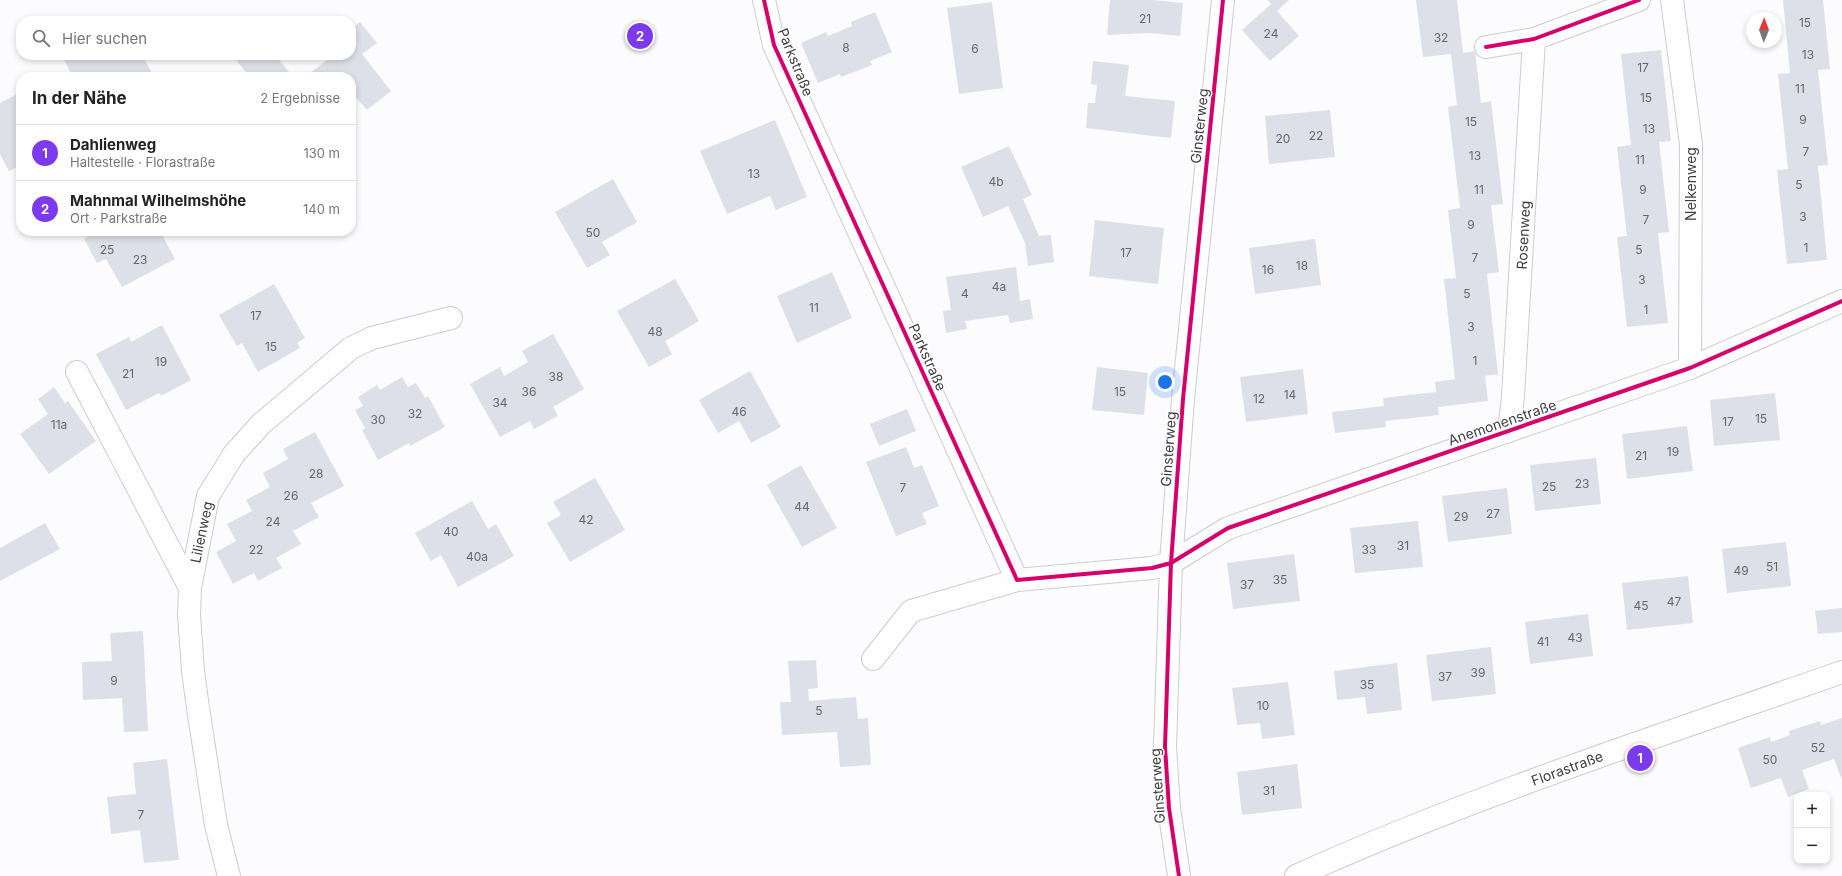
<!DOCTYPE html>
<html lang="de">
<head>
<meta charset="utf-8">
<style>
  body { margin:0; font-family:Inter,sans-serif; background:#f2f2f2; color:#222 }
  .controls { position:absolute; right:12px; bottom:12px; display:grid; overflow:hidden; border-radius:8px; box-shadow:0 2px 6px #0003 }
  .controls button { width:36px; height:36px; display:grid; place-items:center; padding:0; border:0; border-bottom:1px solid #e0e0e0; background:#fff; color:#222; font:20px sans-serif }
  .compass { position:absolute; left:1746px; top:12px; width:36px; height:36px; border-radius:50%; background:#fff; box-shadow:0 2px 6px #0003; rotate:1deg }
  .you { position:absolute; left:1165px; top:382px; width:14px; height:14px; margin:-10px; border:3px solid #fff; border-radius:50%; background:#1a73e8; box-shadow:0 0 0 6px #1a73e833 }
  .badge { display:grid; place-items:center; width:26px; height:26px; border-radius:50%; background:#7c3aed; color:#fff; font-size:13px; font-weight:700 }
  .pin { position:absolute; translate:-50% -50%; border:2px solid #fff; box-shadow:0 1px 4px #0006 }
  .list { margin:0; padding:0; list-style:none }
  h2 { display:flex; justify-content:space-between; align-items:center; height:52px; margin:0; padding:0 16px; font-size:17px }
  h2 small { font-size:13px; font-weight:400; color:#767676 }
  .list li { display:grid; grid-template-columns:26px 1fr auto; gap:12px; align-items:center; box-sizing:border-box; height:56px; padding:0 16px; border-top:1px solid #e0e0e0 }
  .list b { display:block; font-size:15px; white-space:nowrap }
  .list p { margin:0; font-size:13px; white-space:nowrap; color:#767676 }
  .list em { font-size:13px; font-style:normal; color:#767676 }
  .icon { flex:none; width:22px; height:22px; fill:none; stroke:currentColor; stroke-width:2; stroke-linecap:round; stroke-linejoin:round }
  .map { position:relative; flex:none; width:1842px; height:876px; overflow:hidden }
  .search { position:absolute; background:#fff; box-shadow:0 2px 6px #0003; left:16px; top:16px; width:340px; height:44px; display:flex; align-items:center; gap:10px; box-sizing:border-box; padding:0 14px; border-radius:16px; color:#767676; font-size:15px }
  .panel { position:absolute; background:#fff; box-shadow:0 2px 6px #0003; left:16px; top:72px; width:340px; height:164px; border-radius:16px }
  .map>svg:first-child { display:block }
  .building { fill:#dee0e9 }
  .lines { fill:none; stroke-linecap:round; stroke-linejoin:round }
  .minor-casing { stroke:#ccccce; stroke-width:24 }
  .minor { stroke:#fffeff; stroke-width:22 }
  .cycleway-casing { stroke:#fff; stroke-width:6 }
  .cycleway { stroke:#d6006c; stroke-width:4 }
  .labels { text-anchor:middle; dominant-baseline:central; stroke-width:3; stroke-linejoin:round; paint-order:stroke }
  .number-label { font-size:12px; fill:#65666a }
  .street-label { font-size:14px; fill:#3d3d3f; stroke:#fff }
</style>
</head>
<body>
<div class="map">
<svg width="1842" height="876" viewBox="0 0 1842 876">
  <rect width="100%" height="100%" fill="#fcfbfe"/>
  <!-- building -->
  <path class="building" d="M1110 0H1152L1183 3 1180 36 1150 33 1107 35Z
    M1268 0H1289L1277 11 1299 36 1270 61 1242 30 1271 4Z
    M1416 0H1457L1463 53 1475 51 1481 103 1491 101 1503 204 1491 205 1499 272 1487 274 1498 374 1485 376 1488 401 1438 407 1439 415 1385 421 1386 427 1335 433 1332 412 1384 406 1383 398 1436 392 1435 382 1455 379 1444 279 1456 278 1448 210 1460 208 1448 107 1457 105 1451 54 1423 57Z
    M1783 0H1823L1830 69 1818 70 1828 165 1818 166 1827 260 1787 264 1777 170 1788 169 1778 74 1790 73Z
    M992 2 1003 88 959 94 947 8Z
    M875 12 892 52 870 61 872 65 841 77 840 74 818 83 801 43 826 32 828 36 852 26 851 22Z
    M360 22 377 43 362 54 391 91 367 110 351 92V77H305L327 60 323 55H351V29Z
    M1661 50 1671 141 1659 142 1669 232 1658 233 1668 323 1627 327 1617 237 1627 236 1617 147 1631 145 1621 54Z
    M64 55H142L154 77H73L62 56Z
    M232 55H275L293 77H250Z
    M1093 61 1129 65 1125 96 1175 101 1171 138 1086 128 1088 103H1095L1097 85 1091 84Z
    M21 92V165L9 171 0 154V103Z
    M1330 110 1335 157 1269 164 1265 116Z
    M775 120 807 197 776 210 770 196 727 214 700 151Z
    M1009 146 1032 195 1023 199 1039 236 1051 235 1054 262 1028 266 1025 243 1008 206 983 217 961 167Z
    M613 179 637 222 602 242 610 255 587 268 555 212Z
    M1095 220 1164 228 1158 284 1089 276Z
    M92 231H149L151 235 160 231 175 259 122 287 106 259 97 263 84 239 93 233Z
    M1315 239 1321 285 1255 294 1249 248Z
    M1016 267 1020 301 1030 299 1033 319 1010 323 1008 315 965 321 967 329 946 333 943 311 951 310 946 277Z
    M832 272 852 318 797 343 777 296Z
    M675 279 699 321 665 341 672 354 649 367 617 311Z
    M274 284 305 338 297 343 300 348 258 372 242 343 237 346 219 315Z
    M162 325 191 380 161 396 159 393 126 410 96 354 129 337 131 342Z
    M553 334 584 389 553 407 558 416 534 429 530 421 500 437 470 384 500 367 504 376 528 362 522 351Z
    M1097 367 1148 373 1144 415 1092 410Z
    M1303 369 1308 414 1246 422 1240 377Z
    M750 371 781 427 751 443 739 421 718 433 699 400Z
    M402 377 408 387 416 383 425 398 428 396 445 427 410 446 409 443 378 460 362 430 365 428 355 410 363 406 358 397 377 385 380 390Z
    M54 387 65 403 68 401 96 441 49 474 20 434 48 414 38 399Z
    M1775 393 1780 440 1714 446 1710 400Z
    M907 409 916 431 879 446 870 424Z
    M1687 426 1693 471 1627 479 1622 434Z
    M315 432 344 486 311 503 319 517 293 531 301 544 276 558 282 568 258 581 254 573 233 584 216 552 236 541 227 524 252 511 246 500 270 487 263 473 288 459 283 449Z
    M906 447 914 468 922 465 939 506 922 513 927 524 896 536 866 462Z
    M1596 458 1601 504 1535 511 1530 465Z
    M801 465 837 528 802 547 767 485Z
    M595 478 625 530 570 562 547 523 561 515 553 502Z
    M1507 488 1512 534 1448 542 1442 496Z
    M472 501 488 529 496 524 514 556 458 587 441 555 431 561 415 533Z
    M1418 521 1423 567 1355 573 1350 528Z
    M45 523 60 549 0 581V548Z
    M1786 542 1791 586 1727 593 1722 549Z
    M1294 554 1300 601 1233 609 1227 563Z
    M1688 576 1693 623 1627 630 1622 583Z
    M1842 608V632L1818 634 1815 611Z
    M1588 614 1593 656 1530 664 1525 622Z
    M143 631 148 731 124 732 122 698 83 700 82 662 112 661 110 633Z
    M1491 647 1496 694 1432 701 1426 655Z
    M816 660 818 688 808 689 809 701 856 697 858 719 868 718 871 765 840 767 837 732 782 735 780 702H791L788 661Z
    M1397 663 1402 710 1367 714 1365 697 1337 700 1334 671Z
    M1288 682 1295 735 1262 739 1260 723 1237 725 1232 688Z
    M1842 718V780L1834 759 1802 770 1809 789 1788 797 1781 778 1751 788 1738 748 1770 737 1771 742 1790 735 1789 731 1820 721 1821 725Z
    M167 759 179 860 144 863 140 830 111 834 107 797 136 794 133 763Z
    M1297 764 1302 808 1242 815 1237 772Z"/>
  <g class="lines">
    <!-- minor casing -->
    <g class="minor-casing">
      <path id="minor" d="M764 0 774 45 1017 580 1152 568 1171 563 1228 528 1690 368 1842 301
        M1672 0 1691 144 1690 368
        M1486 47 1534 39 1639 0
        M77 372 190 588
        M1509 431 1513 396 1534 39
        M873 659 911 611 1017 580
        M229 876 216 825 198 708 193 671 189 615 190 588 208 496 234 454 261 424 351 348 372 338 451 318
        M1179 876 1169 808 1165 747 1171 563 1183 399 1223 0
        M1296 876C1473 796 1659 736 1842 672"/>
    </g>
    <!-- minor -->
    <use href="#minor" class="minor"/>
    <!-- cycleway casing -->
    <g class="cycleway-casing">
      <path id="cycleway" d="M764 0 774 45 1017 580 1152 568 1171 563 1228 528 1690 368 1842 301
        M1486 47 1534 39 1639 0
        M1179 876 1169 808 1165 747 1171 563 1183 399 1223 0"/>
    </g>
    <!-- cycleway -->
    <use href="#cycleway" class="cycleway"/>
  </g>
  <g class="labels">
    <!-- number labels -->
    <g class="number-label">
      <text x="1145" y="18">21</text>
      <text x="1805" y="22">15</text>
      <text x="1271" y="33">24</text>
      <text x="1441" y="37">32</text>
      <text x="846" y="47">8</text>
      <text x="975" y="48">6</text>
      <text x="1808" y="54">13</text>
      <text x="1643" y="67">17</text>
      <text x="1800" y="88">11</text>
      <text x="1646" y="97">15</text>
      <text x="1803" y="119">9</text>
      <text x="1471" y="121">15</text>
      <text x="1649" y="128">13</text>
      <text x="1316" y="135">22</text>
      <text x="1283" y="138">20</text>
      <text x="1806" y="151">7</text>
      <text x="1475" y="155">13</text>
      <text x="1640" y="159">11</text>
      <text x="754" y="173">13</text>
      <text x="996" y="181">4b</text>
      <text x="1799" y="184">5</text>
      <text x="1479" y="189">11</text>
      <text x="1643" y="189">9</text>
      <text x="1803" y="216">3</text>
      <text x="1646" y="219">7</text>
      <text x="1471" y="224">9</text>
      <text x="593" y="232">50</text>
      <text x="1806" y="247">1</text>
      <text x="107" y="249">25</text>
      <text x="1639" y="249">5</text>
      <text x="1126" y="252">17</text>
      <text x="1475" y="257">7</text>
      <text x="140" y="259">23</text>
      <text x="1302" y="265">18</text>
      <text x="1268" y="269">16</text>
      <text x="1642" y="279">3</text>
      <text x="999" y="286">4a</text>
      <text x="965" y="293">4</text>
      <text x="1467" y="293">5</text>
      <text x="814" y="307">11</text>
      <text x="1646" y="309">1</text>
      <text x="256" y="315">17</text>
      <text x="1471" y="326">3</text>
      <text x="655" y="331">48</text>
      <text x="271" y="346">15</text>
      <text x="1475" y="360">1</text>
      <text x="161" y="361">19</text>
      <text x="128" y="373">21</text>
      <text x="556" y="376">38</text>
      <text x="529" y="391">36</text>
      <text x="1120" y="391">15</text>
      <text x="1290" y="394">14</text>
      <text x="1259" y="398">12</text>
      <text x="500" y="402">34</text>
      <text x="739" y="411">46</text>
      <text x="415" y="413">32</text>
      <text x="1761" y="418">15</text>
      <text x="378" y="419">30</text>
      <text x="1728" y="421">17</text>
      <text x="59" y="424">11a</text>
      <text x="1673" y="451">19</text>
      <text x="1641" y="455">21</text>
      <text x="316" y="473">28</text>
      <text x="1582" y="483">23</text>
      <text x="1549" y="486">25</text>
      <text x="903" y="487">7</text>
      <text x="291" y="495">26</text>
      <text x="802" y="506">44</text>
      <text x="1493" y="513">27</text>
      <text x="1461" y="516">29</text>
      <text x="586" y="519">42</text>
      <text x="273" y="521">24</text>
      <text x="451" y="531">40</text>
      <text x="1403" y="545">31</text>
      <text x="256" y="549">22</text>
      <text x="1369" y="549">33</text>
      <text x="477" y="556">40a</text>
      <text x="1772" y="566">51</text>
      <text x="1741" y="570">49</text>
      <text x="1280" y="579">35</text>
      <text x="1247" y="584">37</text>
      <text x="1674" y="601">47</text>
      <text x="1641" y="605">45</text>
      <text x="1575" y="637">43</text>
      <text x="1543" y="641">41</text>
      <text x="1478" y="672">39</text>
      <text x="1445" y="676">37</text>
      <text x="114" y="680">9</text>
      <text x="1367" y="684">35</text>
      <text x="1263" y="705">10</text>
      <text x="819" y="710">5</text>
      <text x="1818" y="747">52</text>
      <text x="1770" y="759">50</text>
      <text x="1269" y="790">31</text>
      <text x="141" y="814">7</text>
    </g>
    <!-- street labels -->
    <g class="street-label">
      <text transform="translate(796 62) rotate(68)">Parkstraße</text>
      <text transform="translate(1199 126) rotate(-84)">Ginsterweg</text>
      <text transform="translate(1690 184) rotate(-90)">Nelkenweg</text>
      <text transform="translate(1523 235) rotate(-87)">Rosenweg</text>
      <text transform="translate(928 357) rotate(66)">Parkstraße</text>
      <text transform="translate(1502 422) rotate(-19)">Anemonenstraße</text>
      <text transform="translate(1168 449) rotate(-86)">Ginsterweg</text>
      <text transform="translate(201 532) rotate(-78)">Lilienweg</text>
      <text transform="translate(1567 768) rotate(-20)">Florastraße</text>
      <text transform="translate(1157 786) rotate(-94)">Ginsterweg</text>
    </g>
  </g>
</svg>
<div class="controls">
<button>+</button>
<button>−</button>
</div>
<svg class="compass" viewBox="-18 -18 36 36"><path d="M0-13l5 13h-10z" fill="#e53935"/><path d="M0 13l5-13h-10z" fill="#767676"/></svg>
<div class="you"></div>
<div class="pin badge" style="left:1640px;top:758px">1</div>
<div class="pin badge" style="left:640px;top:36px">2</div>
<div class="search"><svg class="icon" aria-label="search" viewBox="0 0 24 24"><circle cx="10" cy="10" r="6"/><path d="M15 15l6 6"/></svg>Hier suchen</div>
<section class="panel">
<h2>In der Nähe<small>2 Ergebnisse</small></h2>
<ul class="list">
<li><span class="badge">1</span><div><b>Dahlienweg</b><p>Haltestelle · Florastraße</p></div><em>130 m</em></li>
<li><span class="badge">2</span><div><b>Mahnmal Wilhelmshöhe</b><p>Ort · Parkstraße</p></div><em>140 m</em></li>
</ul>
</section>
</div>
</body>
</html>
